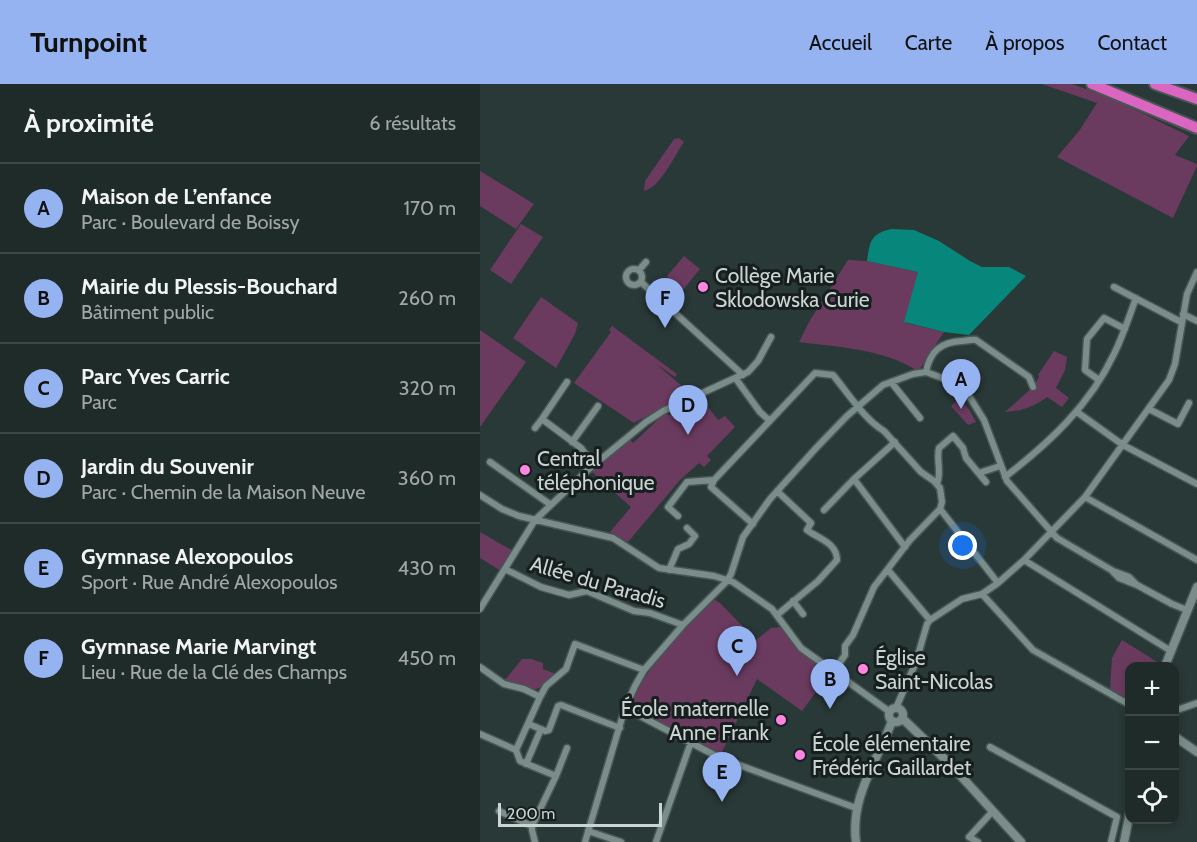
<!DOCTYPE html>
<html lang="fr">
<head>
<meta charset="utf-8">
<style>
  body { margin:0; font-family:Cabin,sans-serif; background:#2c3735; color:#f1f3f6 }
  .controls { position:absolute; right:18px; bottom:18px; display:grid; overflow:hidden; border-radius:12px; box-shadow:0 3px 9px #0003 }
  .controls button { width:54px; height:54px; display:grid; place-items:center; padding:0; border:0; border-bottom:2px solid #3c4746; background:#1f2b29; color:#f1f3f6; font:30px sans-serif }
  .scale { position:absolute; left:18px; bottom:15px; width:164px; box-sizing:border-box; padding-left:6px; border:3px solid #cad4d2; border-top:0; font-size:16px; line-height:21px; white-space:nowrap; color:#cad4d2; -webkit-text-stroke:4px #171f1e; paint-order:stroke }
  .you { position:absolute; left:483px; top:462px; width:21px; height:21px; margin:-15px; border:4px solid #fff; border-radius:50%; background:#1a73e8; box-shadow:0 0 0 9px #1a73e833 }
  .badge { display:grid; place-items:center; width:39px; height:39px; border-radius:50%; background:#95b2f1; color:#111; font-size:20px; font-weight:700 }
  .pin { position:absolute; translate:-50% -50px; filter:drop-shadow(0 2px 3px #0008) }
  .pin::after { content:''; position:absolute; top:32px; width:21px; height:18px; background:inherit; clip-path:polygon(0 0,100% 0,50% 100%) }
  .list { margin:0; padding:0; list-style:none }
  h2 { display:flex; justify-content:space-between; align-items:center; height:78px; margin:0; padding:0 24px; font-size:26px }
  h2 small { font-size:20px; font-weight:400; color:#a1a7a8 }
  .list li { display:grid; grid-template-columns:39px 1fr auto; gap:18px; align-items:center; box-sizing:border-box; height:90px; padding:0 24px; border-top:2px solid #3c4746 }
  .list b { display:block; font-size:22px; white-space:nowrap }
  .list p { margin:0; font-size:20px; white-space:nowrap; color:#a1a7a8 }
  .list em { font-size:20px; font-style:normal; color:#a1a7a8 }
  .icon { flex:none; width:33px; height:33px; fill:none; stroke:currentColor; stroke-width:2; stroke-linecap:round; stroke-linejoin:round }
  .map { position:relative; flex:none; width:717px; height:758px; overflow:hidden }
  header { display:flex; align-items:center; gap:36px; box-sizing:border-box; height:84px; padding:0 30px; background:#95b2f1; color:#111 }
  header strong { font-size:28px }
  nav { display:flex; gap:33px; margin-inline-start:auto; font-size:21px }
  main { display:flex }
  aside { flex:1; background:#1f2b29 }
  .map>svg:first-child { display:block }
  .green { fill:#6a3b5f }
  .water { fill:#07877b }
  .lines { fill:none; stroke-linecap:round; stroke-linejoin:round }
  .street-casing { stroke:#485654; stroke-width:9 }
  .secondary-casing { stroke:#485654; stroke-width:11 }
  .highway-casing { stroke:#485654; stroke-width:14 }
  .street { stroke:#7b8d8a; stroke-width:6 }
  .secondary { stroke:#7b8d8a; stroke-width:8 }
  .highway { stroke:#da66c1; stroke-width:10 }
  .poi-dot { fill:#fd86e1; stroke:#171f1e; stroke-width:2 }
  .labels { text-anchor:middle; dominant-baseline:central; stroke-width:6; stroke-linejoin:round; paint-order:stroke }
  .poi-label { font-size:21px; fill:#cad4d2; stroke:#171f1e; text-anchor:start }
  .street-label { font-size:21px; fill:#cad4d2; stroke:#171f1e }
</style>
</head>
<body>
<header>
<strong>Turnpoint</strong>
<nav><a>Accueil</a><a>Carte</a><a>À propos</a><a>Contact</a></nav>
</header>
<main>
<aside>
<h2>À proximité<small>6 résultats</small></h2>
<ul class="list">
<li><span class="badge">A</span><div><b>Maison de L’enfance</b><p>Parc · Boulevard de Boissy</p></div><em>170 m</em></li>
<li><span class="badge">B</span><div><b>Mairie du Plessis-Bouchard</b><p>Bâtiment public</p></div><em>260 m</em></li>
<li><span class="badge">C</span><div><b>Parc Yves Carric</b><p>Parc</p></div><em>320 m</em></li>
<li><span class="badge">D</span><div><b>Jardin du Souvenir</b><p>Parc · Chemin de la Maison Neuve</p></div><em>360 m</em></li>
<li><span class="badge">E</span><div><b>Gymnase Alexopoulos</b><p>Sport · Rue André Alexopoulos</p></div><em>430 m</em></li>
<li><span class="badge">F</span><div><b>Gymnase Marie Marvingt</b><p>Lieu · Rue de la Clé des Champs</p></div><em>450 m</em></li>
</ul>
</aside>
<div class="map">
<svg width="717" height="758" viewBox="0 0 717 758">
  <rect width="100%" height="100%" fill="#293937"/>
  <!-- green -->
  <path class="green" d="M562 0H592L631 14 709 52 695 71 717 80V82L693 134 577 73 599 47 617 19Z
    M199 54 204 58C195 71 180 104 164 107L165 97 194 55Z
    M0 87 54 120 36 145 0 122Z
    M41 140 63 153 31 200 10 186Z
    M204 172 220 185 203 206 187 192Z
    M368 176 387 177 438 188 426 239 464 248 439 286H436C403 265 358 263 319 258L329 238Z
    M61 213 98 239 95 250 76 284 33 254Z
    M132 242 197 290 195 293 175 279 210 309 154 339 94 299 131 248 129 246Z
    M0 246 46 278 0 343Z
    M574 267 587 273 585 286 576 304 589 314 582 323 567 313C554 323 541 327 525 328L553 303 559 293 558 291Z
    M480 314 490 327 496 338 488 341 471 322Z
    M222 315 238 336 245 332 255 343 227 372 231 376 224 383 219 379 200 396 148 458 130 448 151 423 111 387 148 354 153 359 183 331 186 329 188 331Z
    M0 448 33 467 21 487 0 474Z
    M233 515 240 519 276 556 291 544 301 543 319 565 350 589 322 627 277 595 241 670 153 624 151 619C167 585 193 554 218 527L221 528Z
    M642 556 682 581 681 582H650L649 617 630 606 632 574Z
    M42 575H51L63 579V585L76 590C51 612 59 606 28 598L25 596Z"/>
  <!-- water -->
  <path class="water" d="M411 145 434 146 459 157 490 177 502 183H529L546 192 489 251 464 248 424 238 438 188 387 177C390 158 390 150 411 145Z"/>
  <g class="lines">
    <!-- street casing -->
    <g class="street-casing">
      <path id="street" d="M146 193a8 8 0 1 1 16 0a8 8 0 1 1-16 0Z
        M159 186 166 178
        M161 198 263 291
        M634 203 701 238
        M703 230 717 237
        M446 288C450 267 461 258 482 257 488 257 491 255 496 256L549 293 553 303
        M256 295 280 328 290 337
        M619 296 605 286 607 255 624 234 645 245
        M87 298 62 335 101 364 114 381
        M411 298 440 334
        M669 325 698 340 709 319
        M597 328 643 361 717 400
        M55 344 62 335
        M92 358 118 322
        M10 378 71 421
        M499 389 520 382
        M525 393C569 359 610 321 634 270 643 252 649 233 656 214
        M374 395 425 463
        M457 399C462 390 456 375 459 364L473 352 483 364 486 374 506 398
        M297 407 331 439 327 446C339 455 357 459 357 476L338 497 297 531
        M0 411 22 425 39 432 133 454 179 484 234 492 253 498 292 525 321 564 410 628
        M605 413 717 476
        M460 425 518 499
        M344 426 374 395 415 358
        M198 432 188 423 207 398 234 396
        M273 440 231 403 234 396 335 289 353 291C368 309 384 335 404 347L441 388 454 397 460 404 462 418 460 425 430 456 394 503 373 551 365 562V571L354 587
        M544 476 691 567
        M25 485 61 503 89 511 107 507 154 527 170 529 203 541
        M189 486 198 465 209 460 215 452 207 444
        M408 486 450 536
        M633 488 639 494 657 501
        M502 510 553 566 650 621
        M313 517 323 530
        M0 525 55 436 109 385 166 338 183 327 268 288 278 277 291 253
        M0 583 24 600 44 605 60 613 66 602 86 585 95 560 164 586
        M145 624 240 674 376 724
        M416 624 436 578 447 540 450 536 482 515 502 510 518 499 544 476 605 413 689 296 695 280 707 210 717 188
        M694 627 717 619
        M49 640 65 647 69 646 78 622 81 621 140 644
        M0 650 36 666 60 613
        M510 663 637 733 631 758
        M36 666 40 677 76 692 52 742V746L55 758
        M46 680 61 645
        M76 692 87 664
        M19 727 52 742
        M108 747 141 758
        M105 758 145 624 155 602 164 586 203 541 247 497 251 490 263 453 290 415 337 363 367 332 403 301 433 290 446 288 465 295 489 312 504 336 527 397 577 454 633 487 649 493 657 501 692 520 707 526
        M176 758 211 658
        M498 758 489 753 512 728"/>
    </g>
    <!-- secondary casing -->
    <g class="secondary-casing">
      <path id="secondary" d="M685 582 717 503
        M409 631a7 7 0 1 1 14 0a7 7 0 1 1-14 0Z
        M422 634 470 680 541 758
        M694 652 717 668
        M376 758C370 713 397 678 412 637
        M644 758 650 728"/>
    </g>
    <!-- highway casing -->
    <g class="highway-casing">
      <path id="highway" d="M612 0 717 44
        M675 0 717 15"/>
    </g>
    <!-- street -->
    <use href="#street" class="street"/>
    <!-- secondary -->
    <use href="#secondary" class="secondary"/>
    <!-- highway -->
    <use href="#highway" class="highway"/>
  </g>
  <!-- markers -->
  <g class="poi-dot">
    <circle cx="223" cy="203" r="6"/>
    <circle cx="45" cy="386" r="6"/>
    <circle cx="383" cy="585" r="6"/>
    <circle cx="301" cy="636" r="6"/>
    <circle cx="320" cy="671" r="6"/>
  </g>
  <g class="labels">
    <!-- poi labels -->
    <g class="poi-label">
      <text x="235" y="191">Collège Marie<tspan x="235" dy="24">Sklodowska Curie</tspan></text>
      <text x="57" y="374">Central<tspan x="57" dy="24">téléphonique</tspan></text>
      <text x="395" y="573">Église<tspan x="395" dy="24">Saint-Nicolas</tspan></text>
      <text x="289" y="624" text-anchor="end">École maternelle<tspan x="289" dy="24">Anne Frank</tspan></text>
      <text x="332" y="659">École élémentaire<tspan x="332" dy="24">Frédéric Gaillardet</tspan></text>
    </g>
    <!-- street labels -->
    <g class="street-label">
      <text transform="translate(118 498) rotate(16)">Allée du Paradis</text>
    </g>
  </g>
</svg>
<div class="controls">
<button>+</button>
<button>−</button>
<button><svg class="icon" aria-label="locate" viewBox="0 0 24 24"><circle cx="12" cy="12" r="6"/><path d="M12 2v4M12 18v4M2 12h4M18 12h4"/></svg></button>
</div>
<div class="scale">200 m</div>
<div class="you"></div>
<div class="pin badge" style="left:481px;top:325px">A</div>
<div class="pin badge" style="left:350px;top:625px">B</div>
<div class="pin badge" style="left:257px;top:592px">C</div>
<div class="pin badge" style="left:208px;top:351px">D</div>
<div class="pin badge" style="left:242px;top:718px">E</div>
<div class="pin badge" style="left:185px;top:244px">F</div>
</div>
</main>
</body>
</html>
